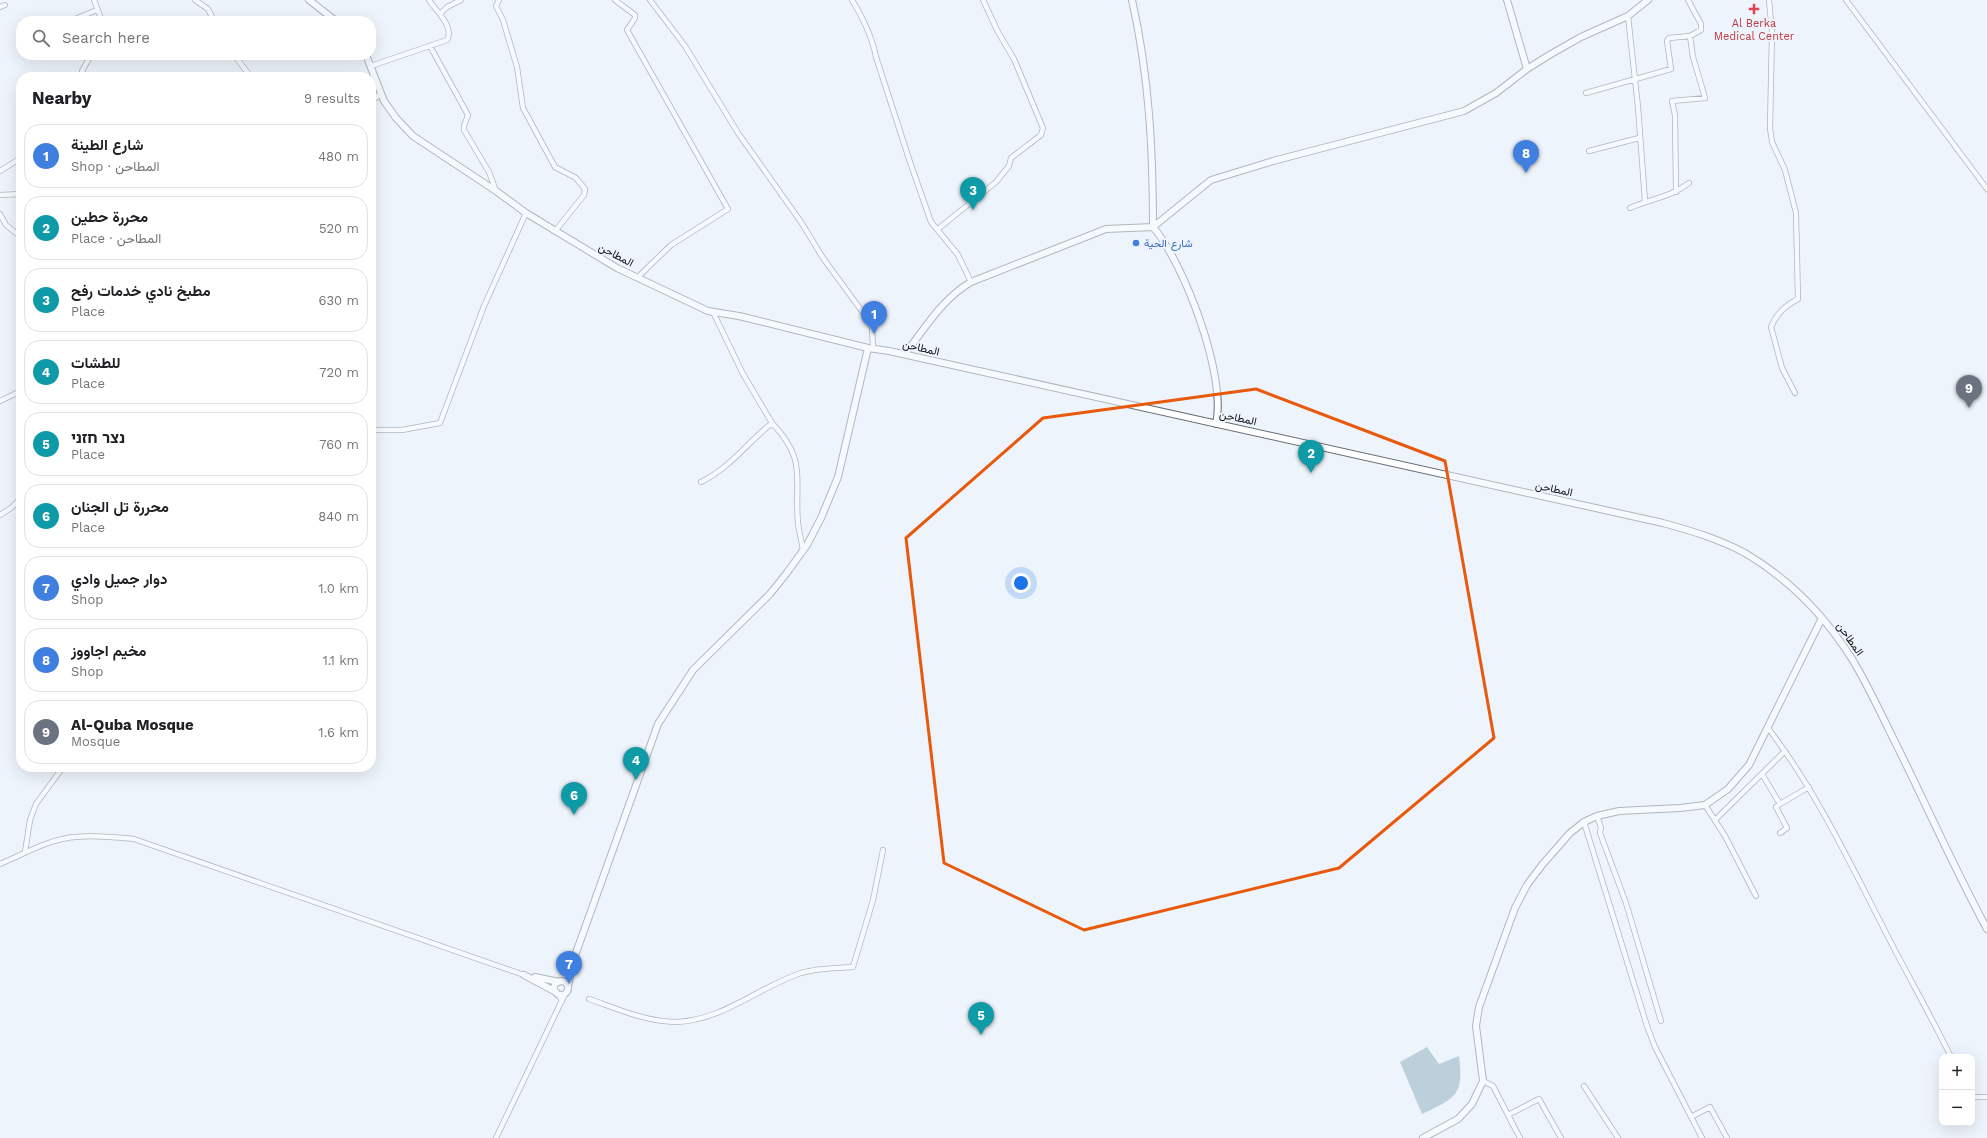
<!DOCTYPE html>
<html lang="en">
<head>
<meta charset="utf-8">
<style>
  body { margin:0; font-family:"Work Sans",Vazirmatn,"Noto Sans Hebrew",sans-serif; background:#f2f2f2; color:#202124 }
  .controls { position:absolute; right:12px; bottom:12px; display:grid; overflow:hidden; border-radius:8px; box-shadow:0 4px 16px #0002 }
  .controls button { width:36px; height:36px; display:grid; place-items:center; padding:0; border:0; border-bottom:1px solid #e0e0e0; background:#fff; color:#202124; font:20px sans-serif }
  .you { position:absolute; left:1021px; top:583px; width:14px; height:14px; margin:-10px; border:3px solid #fff; border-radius:50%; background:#1a73e8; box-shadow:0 0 0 6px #1a73e833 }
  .badge { display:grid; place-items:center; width:26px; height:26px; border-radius:50%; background:#146368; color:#fff; font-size:13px; font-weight:700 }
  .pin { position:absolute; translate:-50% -33px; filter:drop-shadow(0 1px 2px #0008) }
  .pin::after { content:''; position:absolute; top:21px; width:14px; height:12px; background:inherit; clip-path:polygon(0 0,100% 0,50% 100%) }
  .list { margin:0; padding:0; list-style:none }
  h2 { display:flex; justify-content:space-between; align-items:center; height:52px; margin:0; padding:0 16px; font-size:17px }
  h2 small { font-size:13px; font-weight:400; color:#757577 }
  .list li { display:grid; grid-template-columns:26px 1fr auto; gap:12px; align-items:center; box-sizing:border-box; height:64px; margin:0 8px 8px; padding:0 8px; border:1px solid #e0e0e0; border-radius:16px }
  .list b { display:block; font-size:15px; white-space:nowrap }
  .list p { margin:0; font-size:13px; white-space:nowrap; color:#757577 }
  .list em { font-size:13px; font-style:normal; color:#757577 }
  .icon { flex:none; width:22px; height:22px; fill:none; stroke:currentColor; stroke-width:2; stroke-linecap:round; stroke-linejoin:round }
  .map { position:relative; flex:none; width:1987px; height:1138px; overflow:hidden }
  .search { position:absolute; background:#fff; box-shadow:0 4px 16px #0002; left:16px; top:16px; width:360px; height:44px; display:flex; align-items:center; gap:10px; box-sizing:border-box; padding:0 14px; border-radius:16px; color:#757577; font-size:15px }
  .panel { position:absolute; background:#fff; box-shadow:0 4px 16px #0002; left:16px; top:72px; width:360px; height:700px; border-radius:16px }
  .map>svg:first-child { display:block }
  .water { fill:#7fa5b7 }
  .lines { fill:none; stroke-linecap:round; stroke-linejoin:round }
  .street-casing { stroke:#676d73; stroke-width:6 }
  .secondary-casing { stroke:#676d73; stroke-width:8 }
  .street { stroke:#fff; stroke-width:4.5 }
  .secondary { stroke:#fff; stroke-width:6 }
  .marked { fill:none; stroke:#e8590c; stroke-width:3; stroke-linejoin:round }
  .health-dot { fill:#e0444e; stroke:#eef4fc; stroke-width:1.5 }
  .shop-dot { fill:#3f7fe0; stroke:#eef4fc; stroke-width:1.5 }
  .labels { text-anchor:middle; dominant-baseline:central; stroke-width:4; stroke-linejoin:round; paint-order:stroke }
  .health-label { font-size:11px; fill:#be3a42; stroke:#eef4fc }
  .shop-label { font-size:11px; fill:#366cbe; stroke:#eef4fc; text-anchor:start }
  .street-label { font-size:11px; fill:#0f1114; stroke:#eef4fc }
</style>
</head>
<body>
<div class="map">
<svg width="1987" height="1138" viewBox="0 0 1987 1138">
  <rect width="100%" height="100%" fill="#eef4fc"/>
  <!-- water -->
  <path class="water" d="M1427 1047 1439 1064 1459 1056C1464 1095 1456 1098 1422 1114L1400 1062Z"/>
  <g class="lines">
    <!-- street casing -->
    <g class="street-casing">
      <path id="street" d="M94 0 102 21
        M195 0 208 9 214 21
        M499 0 496 6 503 20 517 67 523 108 555 167 576 178 585 189 584 195 556 230
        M615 0 635 15V18L627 30 728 209 671 245 638 277
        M650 0 685 46 738 133 801 222 823 258 864 314 872 328 873 349
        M852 0C863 18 872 36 876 57L910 162 931 222 958 255 971 282
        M1769 0 1772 32 1770 128 1772 142 1785 170 1796 213 1798 299C1785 306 1777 313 1771 327L1782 368 1795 393
        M1846 0 1987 189
        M0 7 5 5
        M441 13 447 7 461 0
        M1628 16 1638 107 1645 201
        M70 21 97 10
        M430 46 468 115 464 126V130L489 172 496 191
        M234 55 251 77
        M371 66 447 40C455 27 435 10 429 0
        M86 77 82 71 91 55
        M1586 93 1671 69 1667 41 1669 38 1690 36 1701 30V24L1688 0
        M371 102 380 94
        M1589 151 1639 138
        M0 171 21 158
        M1676 192 1675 115 1672 101 1705 98 1693 57 1690 36
        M0 195 21 194
        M1630 208C1650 199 1671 197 1689 183
        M0 214 6 225 21 237
        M938 229 996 182 1009 166 1011 158 1041 135 1043 128 1014 59 998 32 983 0
        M0 401 21 391
        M772 423C808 461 794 478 798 523 799 532 802 542 803 551
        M371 430H402L440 423 484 306 526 213
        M701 482C731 467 746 444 772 423L743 374 713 312
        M0 515 11 508 21 498
        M1768 728C1814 788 1847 857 1882 925 1904 969 1929 1012 1951 1057
        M1762 774 1780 804 1776 807 1787 828 1780 833
        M1780 804 1809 787
        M1705 805 1725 836 1756 896
        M1597 816 1601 828 1600 833 1626 903 1661 1021
        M1715 820 1785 751
        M1584 822 1647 1026 1655 1047 1702 1138
        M25 852 30 820 36 804 63 767
        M0 864C24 854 49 839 75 837 95 835 114 837 134 839L524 975
        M558 994 562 1001
        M589 999C618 1009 646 1022 677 1022 723 1020 759 987 801 973 818 968 836 968 853 967L873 900 883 850
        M1483 1081 1493 1086 1508 1115
        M1584 1086 1618 1138
        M1972 1097H1987
        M1691 1117 1710 1107 1727 1138
        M496 1138 565 994
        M1520 1138 1508 1115 1539 1099 1561 1138"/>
    </g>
    <!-- secondary casing -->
    <g class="secondary-casing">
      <path id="secondary" d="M309 0 336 21
        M1132 0C1149 75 1153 150 1153 227 1184 263 1227 376 1216 424
        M1507 0 1527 69
        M366 55 384 101 396 118 413 136 496 191 526 213 617 268 708 311 739 316 868 348 889 351 1663 523C1692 531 1719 539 1745 553 1789 579 1825 616 1852 659 1868 685 1881 714 1895 742 1926 804 1954 868 1987 929
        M905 354C925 328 942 299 971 282L1106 229 1153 227 1211 180 1273 161 1464 111 1496 93 1527 69 1551 54 1581 37 1628 16 1648 0
        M524 975 556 992
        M535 977 559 982
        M554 988a7 7 0 1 1 14 0a7 7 0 1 1-14 0Z
        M568 987 572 964 658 724 693 670 770 594 786 574 807 545 821 518 838 477 868 348
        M1423 1138 1458 1119 1472 1104 1483 1081 1476 1026 1479 1007 1515 908 1527 885 1542 865 1570 833 1584 822 1597 816 1619 811 1680 808 1705 805 1728 789 1749 765 1822 618"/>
    </g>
    <!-- street -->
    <use href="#street" class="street"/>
    <!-- secondary -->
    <use href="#secondary" class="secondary"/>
  </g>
  <!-- marked area -->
  <path d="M0 0H1987V1138H0ZM1256 389 1445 461 1494 738 1339 868 1084 930 944 863 906 538 1043 418Z" fill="#eef4fc" fill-opacity=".55" fill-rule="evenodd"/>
  <path class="marked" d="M1256 389 1445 461 1494 738 1339 868 1084 930 944 863 906 538 1043 418Z"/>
  <!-- markers -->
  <path class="health-dot" d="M1752 3h4v4h4v4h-4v4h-4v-4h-4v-4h4z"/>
  <circle class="shop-dot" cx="1136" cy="243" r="4"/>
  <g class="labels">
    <!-- health labels -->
    <g class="health-label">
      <text x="1754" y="23">Al Berka<tspan x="1754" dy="13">Medical Center</tspan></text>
    </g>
    <!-- shop labels -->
    <g class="shop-label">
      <text x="1144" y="243">شارع الحية</text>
    </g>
    <!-- street labels -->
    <g class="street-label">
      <text transform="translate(616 255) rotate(28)">المطاحن</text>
      <text transform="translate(921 348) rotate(13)">المطاحن</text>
      <text transform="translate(1238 418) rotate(12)">المطاحن</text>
      <text transform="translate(1554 489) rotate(12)">المطاحن</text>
      <text transform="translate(1850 639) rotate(55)">المطاحن</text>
    </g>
  </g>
</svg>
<div class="controls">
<button>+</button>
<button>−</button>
</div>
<div class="you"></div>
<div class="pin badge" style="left:874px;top:334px;background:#3f7fe0">1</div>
<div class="pin badge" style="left:1311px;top:473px;background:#0f9aa8">2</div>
<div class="pin badge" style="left:973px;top:210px;background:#0f9aa8">3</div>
<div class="pin badge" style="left:636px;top:780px;background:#0f9aa8">4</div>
<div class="pin badge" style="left:981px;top:1035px;background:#0f9aa8">5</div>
<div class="pin badge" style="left:574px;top:815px;background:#0f9aa8">6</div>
<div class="pin badge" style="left:569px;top:984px;background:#3f7fe0">7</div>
<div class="pin badge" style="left:1526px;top:173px;background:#3f7fe0">8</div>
<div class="pin badge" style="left:1969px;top:408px;background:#6b7280">9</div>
<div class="search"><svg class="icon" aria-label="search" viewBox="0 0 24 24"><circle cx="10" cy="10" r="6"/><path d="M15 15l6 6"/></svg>Search here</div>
<section class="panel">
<h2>Nearby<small>9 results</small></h2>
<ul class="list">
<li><span class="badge" style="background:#3f7fe0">1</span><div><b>شارع الطينة</b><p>Shop · المطاحن</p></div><em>480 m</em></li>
<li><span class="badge" style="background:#0f9aa8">2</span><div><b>محررة حطين</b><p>Place · المطاحن</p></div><em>520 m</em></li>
<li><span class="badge" style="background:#0f9aa8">3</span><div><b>مطبخ نادي خدمات رفح</b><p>Place</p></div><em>630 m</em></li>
<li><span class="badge" style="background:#0f9aa8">4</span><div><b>للطشات</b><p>Place</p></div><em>720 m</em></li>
<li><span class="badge" style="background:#0f9aa8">5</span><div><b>נצר חזני</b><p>Place</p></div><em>760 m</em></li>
<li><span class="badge" style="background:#0f9aa8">6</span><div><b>محررة تل الجنان</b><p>Place</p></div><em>840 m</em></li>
<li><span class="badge" style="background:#3f7fe0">7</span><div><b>دوار جميل وادي</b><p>Shop</p></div><em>1.0 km</em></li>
<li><span class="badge" style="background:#3f7fe0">8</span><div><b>مخيم اجاووز</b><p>Shop</p></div><em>1.1 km</em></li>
<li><span class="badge" style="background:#6b7280">9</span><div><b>Al-Quba Mosque</b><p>Mosque</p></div><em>1.6 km</em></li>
</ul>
</section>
</div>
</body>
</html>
